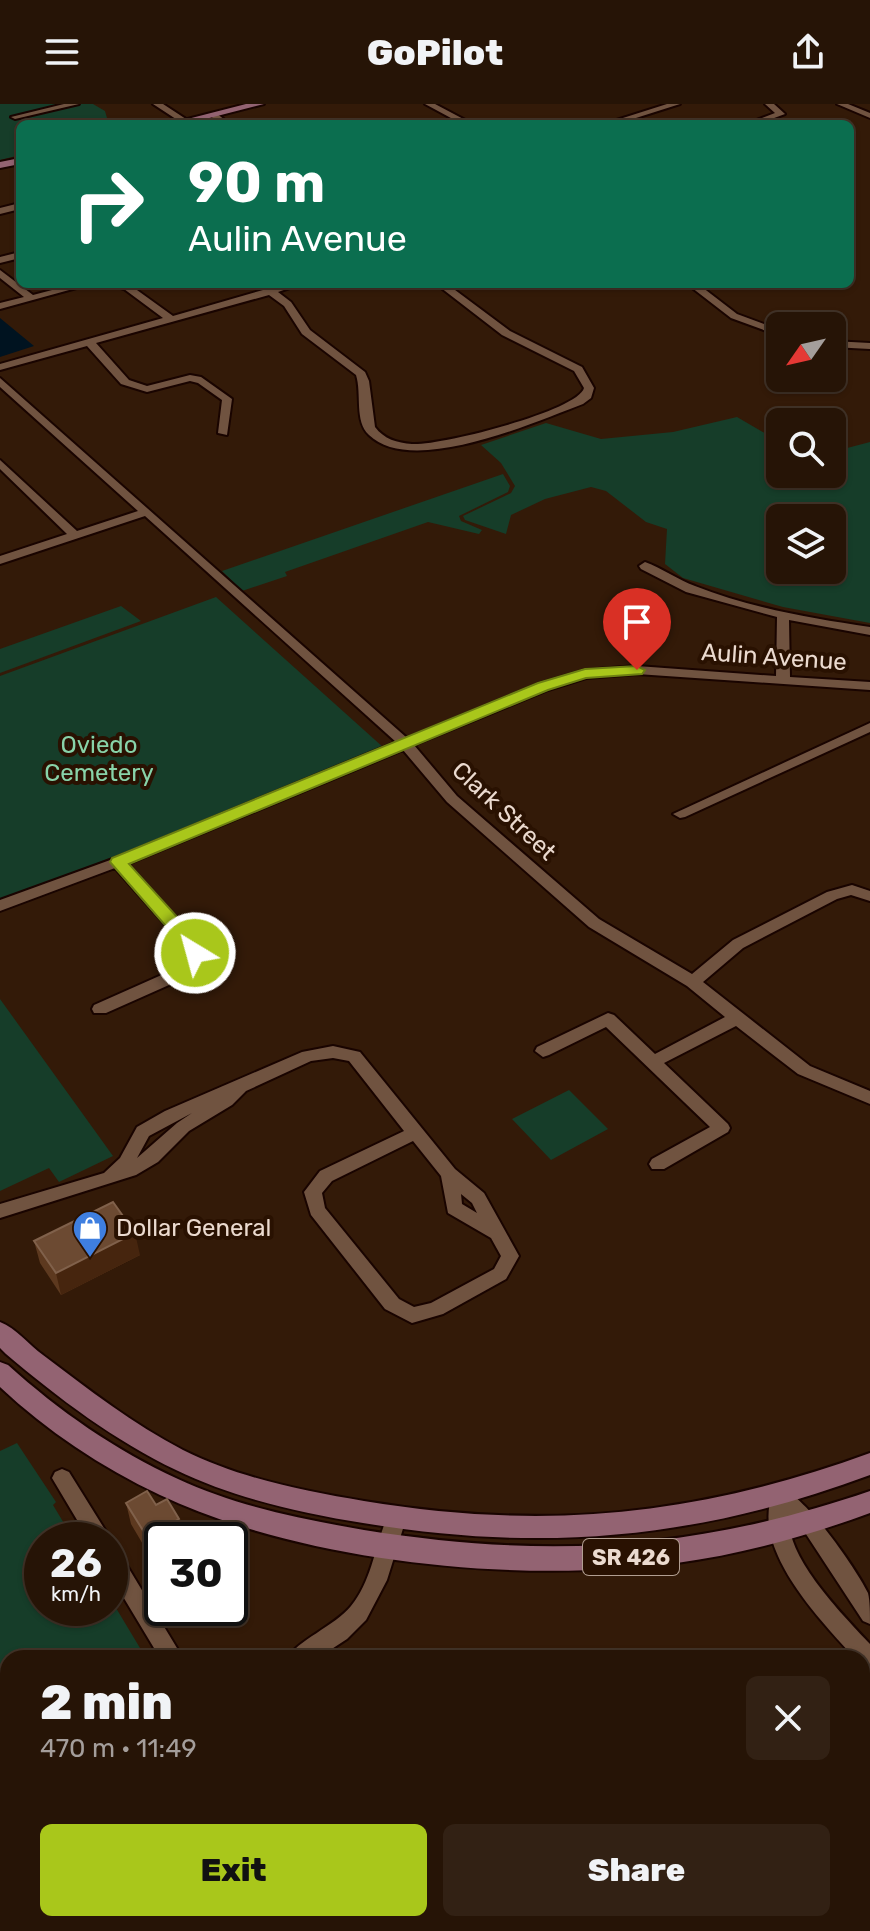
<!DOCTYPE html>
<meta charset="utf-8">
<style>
:root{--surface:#261406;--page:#322114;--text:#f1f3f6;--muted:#a49e9b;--line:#423328;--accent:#a9c71b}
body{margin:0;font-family:Rubik,sans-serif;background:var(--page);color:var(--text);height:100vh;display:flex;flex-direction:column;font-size:30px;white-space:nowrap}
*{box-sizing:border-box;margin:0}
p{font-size:26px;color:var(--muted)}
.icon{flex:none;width:44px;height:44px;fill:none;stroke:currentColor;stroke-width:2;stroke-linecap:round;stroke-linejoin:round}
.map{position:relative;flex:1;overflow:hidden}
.side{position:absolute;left:0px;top:1546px;width:870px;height:282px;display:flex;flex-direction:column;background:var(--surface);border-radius:24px 24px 0 0;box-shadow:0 2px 6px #0004,0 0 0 2px var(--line)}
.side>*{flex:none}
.top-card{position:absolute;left:16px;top:16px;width:838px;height:168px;border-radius:12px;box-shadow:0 2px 6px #0004,0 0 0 2px var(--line);background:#0b6e4f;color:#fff;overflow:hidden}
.needle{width:52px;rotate:236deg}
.controls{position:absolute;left:766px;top:208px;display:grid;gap:16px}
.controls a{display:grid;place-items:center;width:80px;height:80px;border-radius:12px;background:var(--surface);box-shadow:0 2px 6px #0004,0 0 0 2px var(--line);font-size:40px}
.speed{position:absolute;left:24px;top:1418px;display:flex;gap:16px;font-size:40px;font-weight:700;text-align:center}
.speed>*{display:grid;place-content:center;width:104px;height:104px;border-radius:50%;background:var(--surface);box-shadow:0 2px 6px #0004,0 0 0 2px var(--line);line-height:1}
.speed small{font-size:20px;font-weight:400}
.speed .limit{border:4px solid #111;border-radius:12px;background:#fff;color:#111}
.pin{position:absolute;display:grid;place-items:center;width:68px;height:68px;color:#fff;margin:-82px -34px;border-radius:50% 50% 50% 0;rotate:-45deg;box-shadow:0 0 8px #0007}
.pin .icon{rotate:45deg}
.me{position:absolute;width:88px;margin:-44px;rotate:323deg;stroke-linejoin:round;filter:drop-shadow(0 0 6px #0008)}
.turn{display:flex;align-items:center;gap:28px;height:168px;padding:0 40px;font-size:36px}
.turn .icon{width:104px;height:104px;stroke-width:2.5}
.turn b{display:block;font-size:56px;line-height:68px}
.round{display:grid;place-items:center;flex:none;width:84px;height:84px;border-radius:12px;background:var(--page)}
.head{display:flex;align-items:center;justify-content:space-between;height:136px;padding:0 40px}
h1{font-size:48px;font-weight:800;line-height:60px}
.cta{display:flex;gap:16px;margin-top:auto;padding:16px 40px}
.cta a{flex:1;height:92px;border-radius:12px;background:var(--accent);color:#111;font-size:32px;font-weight:800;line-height:92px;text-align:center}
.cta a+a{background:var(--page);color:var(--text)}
header{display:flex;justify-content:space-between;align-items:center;height:104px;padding:0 40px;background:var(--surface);font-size:36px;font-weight:800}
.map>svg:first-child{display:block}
</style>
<header><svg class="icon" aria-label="menu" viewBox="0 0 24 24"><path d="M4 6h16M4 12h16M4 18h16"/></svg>GoPilot<svg class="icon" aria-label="share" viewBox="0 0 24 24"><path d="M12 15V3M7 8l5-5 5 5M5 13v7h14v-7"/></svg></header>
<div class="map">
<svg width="870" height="1827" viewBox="0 0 870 1827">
<rect width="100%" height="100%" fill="#331a08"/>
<!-- green -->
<path fill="#163d29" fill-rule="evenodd" d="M0,0H93L105,7L107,14L89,20H20V51L0,56Z
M737,313L780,338V370H832V348L870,338V519L783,503L683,474L665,460L667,425L646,418L606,387L591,383L545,395L511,411L506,430L465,416L463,412L511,389L515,382L501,359L481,341L546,319L601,335L673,328ZM780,414H832V466H780Z
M503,370L510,382L508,388L459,412L461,417L482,426L479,430L428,418L285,468L287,472L242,487L222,467Z
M216,493L384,644L0,798V572Z
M121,502L141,517L0,569V545Z
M0,895L113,1052L59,1078L49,1064L0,1087Z
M569,986L608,1025L551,1056L512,1015Z
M17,1339L56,1398L53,1401L74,1436H42V1504H110V1494L146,1554H8V1722L0,1727V1347Z"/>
<!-- water -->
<path fill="#001320" d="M0,214L34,242L0,253Z"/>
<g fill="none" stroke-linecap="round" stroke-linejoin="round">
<!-- minor casing -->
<g stroke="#190400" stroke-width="4">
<path id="minor" d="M64,0H79L15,15L11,13Z
M153,0H163L189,17L182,19Z
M425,0H435L469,18L462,20Z
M667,0H680L617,20H604Z
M765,0H774L785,10L758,20H746L775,9Z
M837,0H848L870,9V14Z
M213,9H216L230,20H221L209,11Z
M343,16L346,20H332L333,18Z
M20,99V105L0,110V104Z
M20,148V154L0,159V153Z
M0,166L33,191L75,180H91L0,205V199L24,193L0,174Z
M108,180L130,181L173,212L263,186L256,180H267L272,184L301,180L278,188L291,198L310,226L365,268L369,277L375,323C384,335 397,339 412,340C439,342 578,307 584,284L574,267L502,231L436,180H447L510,227L582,263L594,284L591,294L583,300C535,318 412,373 369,331C354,317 362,290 356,271L302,230L284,202L269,191L96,239L129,276L147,282L190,271L201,273L232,295L227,331L218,329L222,296L198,279L190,277L147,288L121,280L87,242L0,266V260L163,214L124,185Z
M687,180H698L737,210L780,226V232L731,214Z
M832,237L870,239V245L832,243Z
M0,274L407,634L538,580L585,566L637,562L776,572L777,513L686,488L641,465L639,462L645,458C662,464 678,476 695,482C751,504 811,514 870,523V531L789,516L790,573L870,578V586L637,570L586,574L548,586L414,641L457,692L599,815L692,870L733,836L827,788L852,781L870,787V797L851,791L837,795L743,844L703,878L810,962L870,987V1000L798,970L736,922L664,959L728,1020L730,1024L728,1028L664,1065H652L649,1060L652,1055L710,1023L606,923L549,951L543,953L535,947L537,943L608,909L614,911L655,950L725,913L687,882L589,823L447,698L403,646L128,760L198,838L203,849L187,873L106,909H94L92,905L94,901L175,865L187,849L186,844L115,764L0,807V796L113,755L396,638L145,412L0,460V452L67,430L0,365V356L77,427L138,407L0,283Z
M870,619V628L685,713L680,714L673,710Z
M333,942L360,948L455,1065L484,1089L519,1152L506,1175L443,1210L412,1219L385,1205L311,1111L304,1088L320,1067L404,1027L349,957L333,954L311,957L246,987L232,1001L189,1027L158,1058L136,1071L0,1114V1100L104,1069L120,1054L137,1023L165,1007L302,948ZM192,1009L177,1019L137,1054L149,1032ZM413,1037L441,1072L448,1109L491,1134L501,1152L494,1165L431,1199L414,1203L399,1195L325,1104L322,1089L332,1077ZM461,1090L472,1099L477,1109L462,1100Z
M62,1365L69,1368L107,1429L110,1436V1437L89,1436L52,1374L55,1368Z
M781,1384C807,1394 855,1463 868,1489C870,1497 870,1510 870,1520L863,1517L802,1424L789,1413C786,1454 843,1511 870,1540V1565L862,1562V1554H855C820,1516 748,1442 774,1387Z
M396,1406L403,1409L406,1415L387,1476L366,1516L347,1535L318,1554H288C295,1538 336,1521 351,1502C373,1475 375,1439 389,1409Z
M110,1443L117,1445L183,1554H160L110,1471Z
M325,1820H350L353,1827H328Z"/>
</g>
<!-- major casing -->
<g stroke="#190400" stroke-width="4">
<path id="major" d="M246,0H264L186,20H168Z
M20,54V60L0,64V58Z
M0,1218C16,1224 29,1241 43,1251C88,1285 133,1320 183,1346C239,1374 303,1387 364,1397C546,1427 697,1412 870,1349V1371C698,1435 544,1449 363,1419C300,1409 234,1394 176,1366C115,1337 58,1294 6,1250L0,1244Z
M0,1258L8,1261C59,1307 115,1346 178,1375C236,1402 301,1415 364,1426C547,1455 695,1447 870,1387V1409C807,1432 744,1450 677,1459C520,1480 304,1459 160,1391C101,1363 47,1327 0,1283Z"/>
</g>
<!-- minor -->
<use href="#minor" fill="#705340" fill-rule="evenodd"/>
<!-- major -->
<use href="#major" fill="#936372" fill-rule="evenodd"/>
</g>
<!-- wall -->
<path fill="#5d391f" d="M34,1137L140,1151L61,1191L40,1159Z
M126,1399L156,1401L179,1415L183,1436L151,1454L131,1420Z"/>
<!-- shaded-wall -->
<path fill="#46250e" d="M135,1129L140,1151L61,1191L56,1169Z
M179,1415L183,1436H162V1448L151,1454L147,1433Z"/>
<!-- building -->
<path fill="#6c4a32" stroke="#80614b" stroke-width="2" d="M113,1098L135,1129L56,1169L34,1137Z
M147,1387L156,1401L167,1395L179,1415L147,1433L126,1399Z
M8,1720V1820H317L321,1827H0V1730L2,1729L3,1722Z"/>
<!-- route -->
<path fill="#a9c71b" stroke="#6e8112" stroke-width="2" d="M637,562L645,566L642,570L586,574L548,586L129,760L199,837L204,849L201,854H189L185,844L110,758L112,754L538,579L585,565Z"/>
<!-- icons -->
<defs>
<g id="shop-pin" transform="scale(1.8)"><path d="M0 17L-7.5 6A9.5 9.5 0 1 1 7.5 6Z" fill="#3f7fe0" stroke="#291101"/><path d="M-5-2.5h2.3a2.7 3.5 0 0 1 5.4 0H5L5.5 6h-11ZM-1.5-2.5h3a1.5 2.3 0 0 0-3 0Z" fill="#fff"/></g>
</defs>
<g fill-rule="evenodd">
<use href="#shop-pin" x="90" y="1124"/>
</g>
<g text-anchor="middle" stroke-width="8" stroke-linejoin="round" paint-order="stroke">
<!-- shield labels -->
<rect fill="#291101" stroke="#b19e91" stroke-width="2" x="583" y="1435" width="96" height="36" rx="6"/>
<g font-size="22" font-weight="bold" fill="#ebdacf">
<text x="631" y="1461">SR 426</text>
</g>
<!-- street labels -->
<g font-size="24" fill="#ebdacf" stroke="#291101">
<text transform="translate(774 553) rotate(4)" y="8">Aulin Avenue</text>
<text transform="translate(504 707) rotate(43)" y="8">Clark Street</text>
</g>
<!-- park labels -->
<g font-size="24" fill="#88d3a9" stroke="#291101">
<text x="99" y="649">Oviedo<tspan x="99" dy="28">Cemetery</tspan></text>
</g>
<!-- poi labels -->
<g font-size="24" fill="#ebdacf" stroke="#291101" text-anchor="start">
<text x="116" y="1132">Dollar General</text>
</g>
</g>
</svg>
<div class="controls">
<a><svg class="needle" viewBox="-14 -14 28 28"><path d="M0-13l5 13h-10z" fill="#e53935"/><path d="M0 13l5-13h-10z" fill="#a49e9b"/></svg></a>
<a><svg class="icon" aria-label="search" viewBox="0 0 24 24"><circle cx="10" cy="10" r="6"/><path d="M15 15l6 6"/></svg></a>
<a><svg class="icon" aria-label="layers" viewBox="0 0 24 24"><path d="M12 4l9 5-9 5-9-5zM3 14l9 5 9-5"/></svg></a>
</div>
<div class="speed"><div>26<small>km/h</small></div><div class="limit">30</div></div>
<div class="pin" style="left:637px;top:566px;background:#d93025"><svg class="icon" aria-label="arrive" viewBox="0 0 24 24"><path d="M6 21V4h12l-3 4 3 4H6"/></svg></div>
<svg class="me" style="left:195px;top:849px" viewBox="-20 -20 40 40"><circle r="17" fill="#a9c71b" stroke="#fff" stroke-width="3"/><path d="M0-11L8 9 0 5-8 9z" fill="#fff"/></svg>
<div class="top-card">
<div class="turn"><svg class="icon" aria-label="right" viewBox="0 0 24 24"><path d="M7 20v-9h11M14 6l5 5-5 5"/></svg><div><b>90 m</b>Aulin Avenue</div></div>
</div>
<section class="side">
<div class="head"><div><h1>2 min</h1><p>470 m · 11:49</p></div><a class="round"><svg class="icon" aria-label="close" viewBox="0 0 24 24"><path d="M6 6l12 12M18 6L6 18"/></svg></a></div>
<div class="cta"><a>Exit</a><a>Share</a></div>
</section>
</div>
